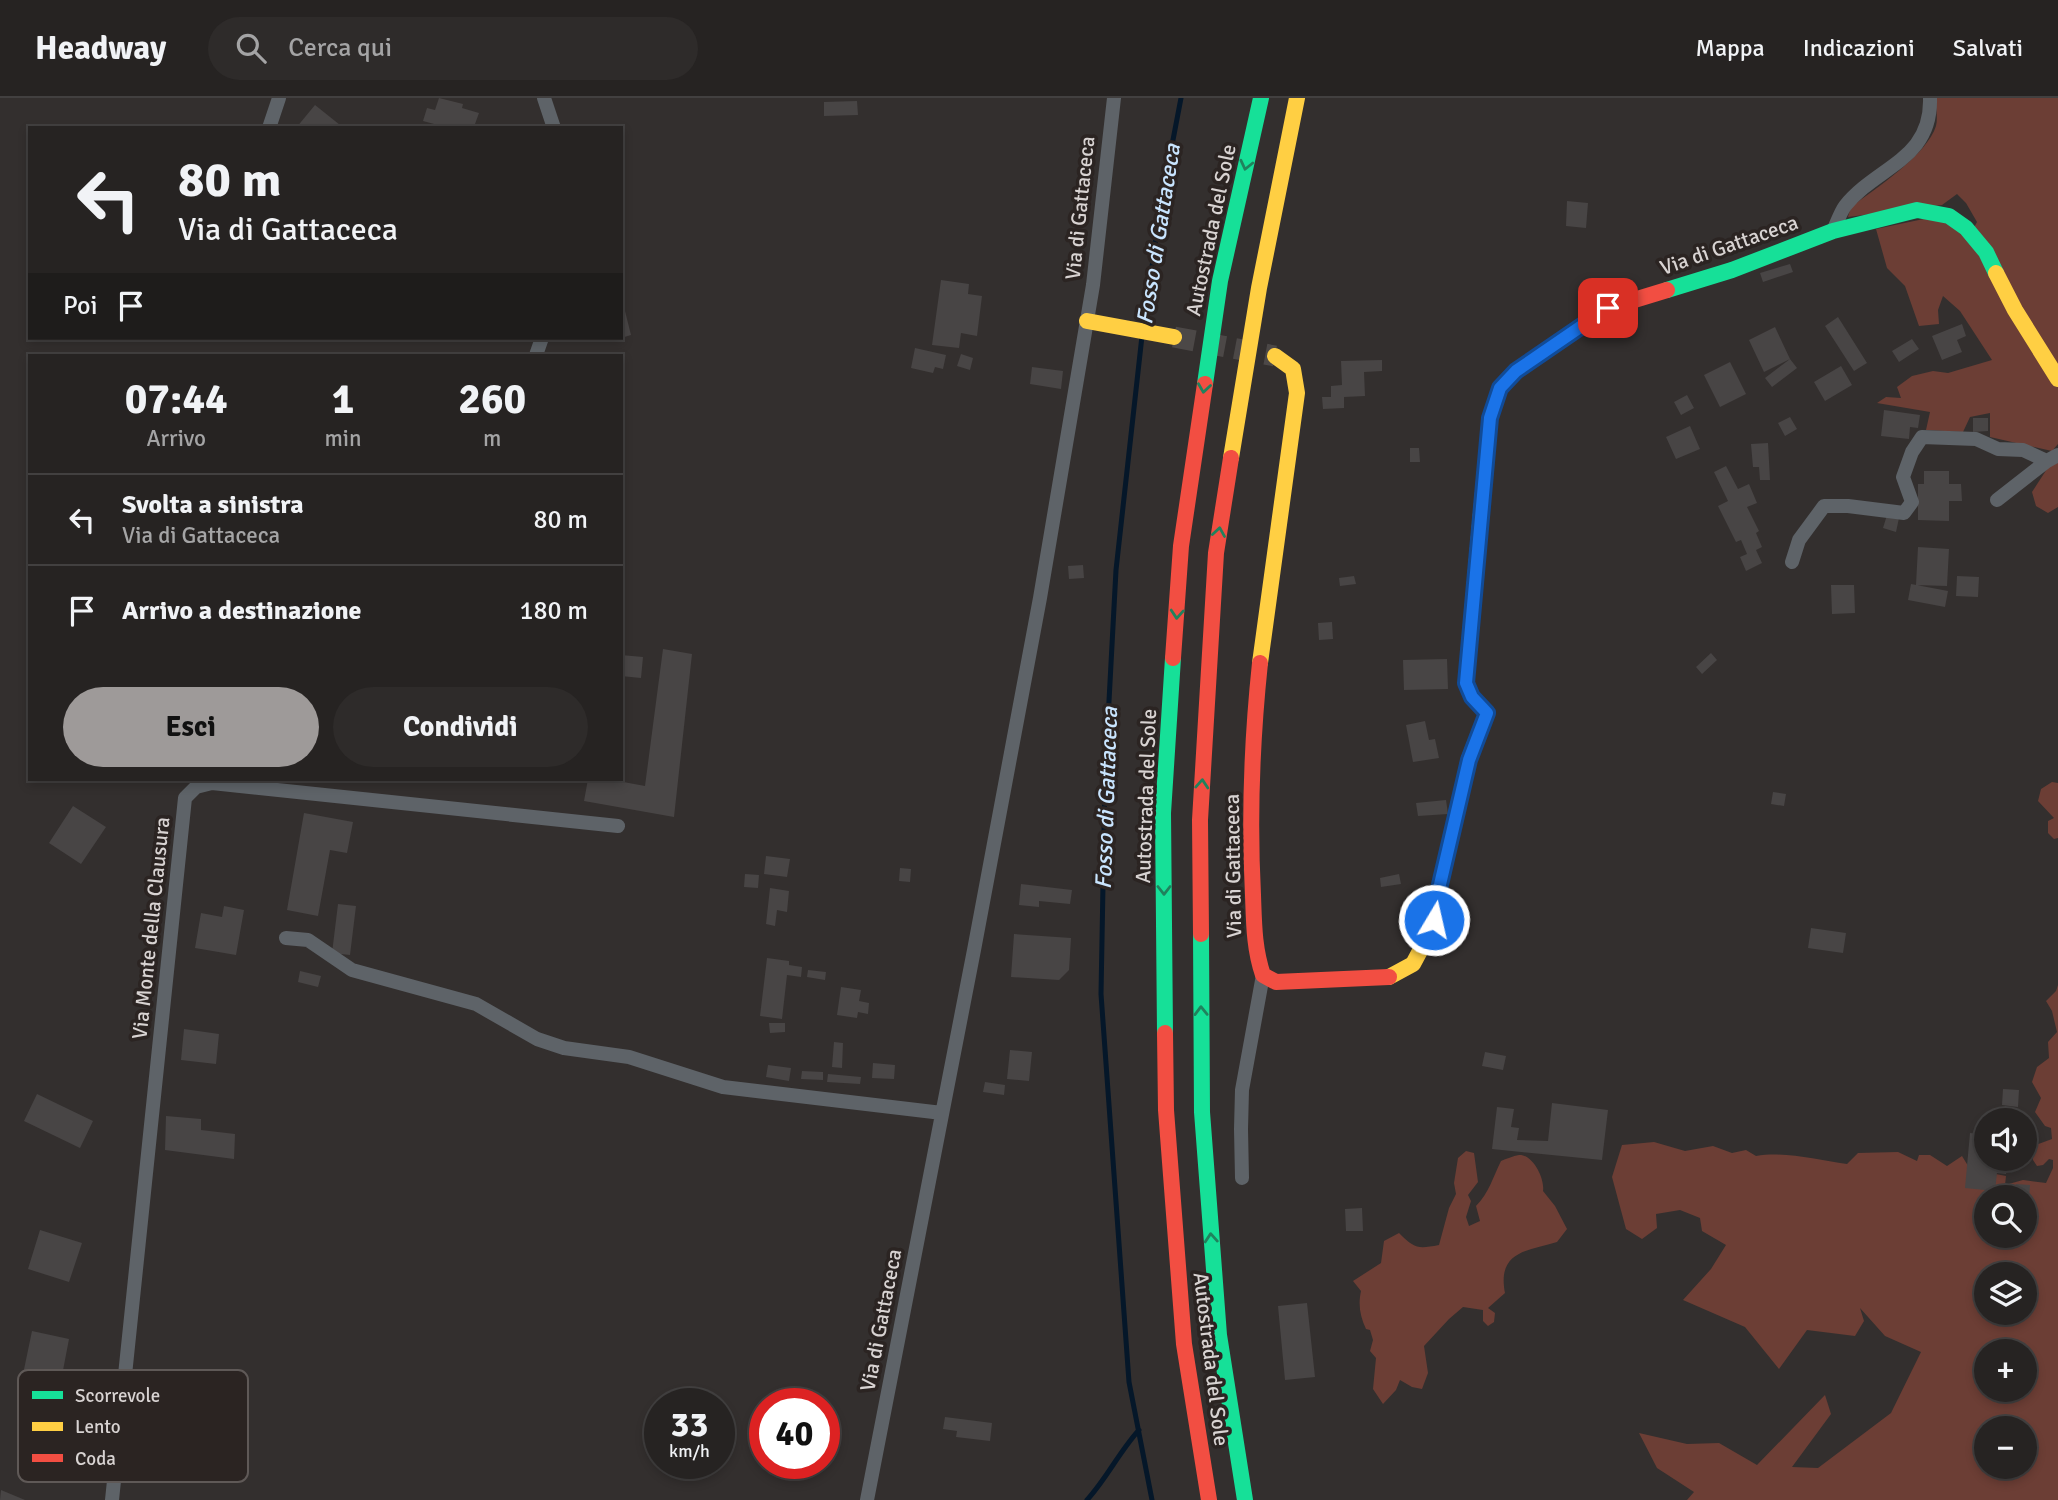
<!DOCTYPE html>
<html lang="it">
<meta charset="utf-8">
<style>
:root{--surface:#262322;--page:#2e2b2a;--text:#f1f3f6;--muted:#a4a4a5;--line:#424040;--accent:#9e9a99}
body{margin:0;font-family:Signika,sans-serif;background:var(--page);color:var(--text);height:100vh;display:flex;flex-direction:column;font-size:26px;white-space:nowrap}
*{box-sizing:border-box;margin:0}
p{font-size:23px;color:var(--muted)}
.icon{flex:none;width:38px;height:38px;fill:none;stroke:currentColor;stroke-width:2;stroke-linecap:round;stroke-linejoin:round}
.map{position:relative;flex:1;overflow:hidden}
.details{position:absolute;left:28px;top:256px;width:595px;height:427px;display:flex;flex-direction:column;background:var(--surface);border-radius:0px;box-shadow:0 4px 10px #0003,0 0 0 2px var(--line)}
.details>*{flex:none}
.top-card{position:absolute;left:28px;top:28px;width:595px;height:214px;border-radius:0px;box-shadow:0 4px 10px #0003,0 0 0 2px var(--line);background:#262322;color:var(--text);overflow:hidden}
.buttons{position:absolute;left:1974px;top:1010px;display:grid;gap:14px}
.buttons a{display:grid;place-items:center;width:63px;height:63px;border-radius:50%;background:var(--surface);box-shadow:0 4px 10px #0003,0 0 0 2px var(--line);font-size:35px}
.speed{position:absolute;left:644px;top:1290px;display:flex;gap:14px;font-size:35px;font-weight:700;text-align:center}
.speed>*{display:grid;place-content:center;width:91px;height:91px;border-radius:50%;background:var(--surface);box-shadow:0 4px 10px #0003,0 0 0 2px var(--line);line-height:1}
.speed small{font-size:18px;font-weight:400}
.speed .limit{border:10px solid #d22;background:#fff;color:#111}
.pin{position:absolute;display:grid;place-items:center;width:60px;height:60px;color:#fff;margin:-30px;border-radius:14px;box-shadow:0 4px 10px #0006}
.me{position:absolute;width:77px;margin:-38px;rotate:9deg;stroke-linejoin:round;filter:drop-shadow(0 0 5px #0008)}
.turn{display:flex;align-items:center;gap:24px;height:147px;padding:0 35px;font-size:32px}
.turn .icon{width:91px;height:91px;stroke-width:2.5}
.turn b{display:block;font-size:49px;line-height:60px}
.then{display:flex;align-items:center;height:66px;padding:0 35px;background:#0003;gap:14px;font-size:26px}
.eta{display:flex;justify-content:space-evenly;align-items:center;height:119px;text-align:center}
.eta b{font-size:42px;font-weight:700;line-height:49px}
.cta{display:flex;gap:14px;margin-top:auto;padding:14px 35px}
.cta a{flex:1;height:80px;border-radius:42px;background:var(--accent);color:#111;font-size:28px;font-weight:700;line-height:80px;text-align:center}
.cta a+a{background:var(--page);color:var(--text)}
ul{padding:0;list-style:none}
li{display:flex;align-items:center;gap:21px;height:91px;padding:0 35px;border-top:2px solid var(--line)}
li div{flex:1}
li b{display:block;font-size:26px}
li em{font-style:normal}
header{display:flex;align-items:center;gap:42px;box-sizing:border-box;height:98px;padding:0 35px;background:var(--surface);border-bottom:2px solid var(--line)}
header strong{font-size:33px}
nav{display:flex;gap:38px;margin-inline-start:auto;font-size:24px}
.search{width:490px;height:63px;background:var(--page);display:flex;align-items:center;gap:18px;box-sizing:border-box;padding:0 24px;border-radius:38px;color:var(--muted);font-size:26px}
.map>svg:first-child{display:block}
</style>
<header>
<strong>Headway</strong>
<div class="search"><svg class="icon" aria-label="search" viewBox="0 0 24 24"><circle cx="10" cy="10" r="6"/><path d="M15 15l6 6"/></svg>Cerca qui</div>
<nav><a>Mappa</a><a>Indicazioni</a><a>Salvati</a></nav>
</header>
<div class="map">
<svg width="2058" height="1402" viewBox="0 0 2058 1402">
<rect width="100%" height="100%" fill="#332f2e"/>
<!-- green -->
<path fill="#6c3e35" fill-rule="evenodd" d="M1935,0H2058V346L2052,353L1990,339V315L1970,319L1963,334L1926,332L1930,314L1877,305L1886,299L1901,300L1897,289L1912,278L1933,273L1948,275L1992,262L1960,213L1943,198L1938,212L1939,226L1919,228L1905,188L1887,170L1876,131L1933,119L1971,135L1977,124L1966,105L1957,96L1942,107L1848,119L1851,109C1876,90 1927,57 1936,28C1938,20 1936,8 1935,0Z
M2056,357L2058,358V409L2048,415L2036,408L2032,394Z
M2052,684L2058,685V740L2054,741L2048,735V723L2054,720L2038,703L2041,691Z
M2058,887V1402H1687L1694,1394L1657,1370L1639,1335L1687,1346L1719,1345L1757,1367L1825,1297L1831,1316L1792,1369L1818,1370L1891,1315L1921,1254L1885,1238L1860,1210L1864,1223L1855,1238L1807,1232L1779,1271L1745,1229L1683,1202L1711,1171L1726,1147L1702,1133L1700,1120L1680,1112L1656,1116L1657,1130L1642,1141L1626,1131L1612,1079L1622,1047L1654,1044L1685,1053L1713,1048L1732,1055L1746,1052L1756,1058C1785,1053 1817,1062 1847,1066L1858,1055L1898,1054L1917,1063L1919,1057H1930L1947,1068L1962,1058L1970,1071L2006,1078L2005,1087L2023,1082L2046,1085L2053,1070V1062L2049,1061L2043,1067L2037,1068L2033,1062V1048L2052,1041L2051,1030L2045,1028L2035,1014L2041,1000L2032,984L2037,969L2049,960L2048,944L2057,934L2052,913L2046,903L2056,893ZM1986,1099H2025V1138H1986ZM1986,1176H2025V1214H1986ZM1986,1253H2025V1292H1986ZM1986,1330H2025V1368H1986Z
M1466,1053L1474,1055L1478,1084L1468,1097L1471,1103L1466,1119L1469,1128L1480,1123L1476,1108C1489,1095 1493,1079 1501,1063C1506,1061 1513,1058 1519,1057C1533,1056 1545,1081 1543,1093L1555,1108L1567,1131L1557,1144C1526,1153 1497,1154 1505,1195L1488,1210L1495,1215L1494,1224L1488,1228L1483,1223V1212L1463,1209L1449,1221L1424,1248L1428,1275L1422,1291L1412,1289L1400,1282L1396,1292L1383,1306L1373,1291L1376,1260L1370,1253L1373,1242L1370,1232L1366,1231C1360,1218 1358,1207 1361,1193L1353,1183L1381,1165L1384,1143L1399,1135C1415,1151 1418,1151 1439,1147L1449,1110L1456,1096L1454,1085L1458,1060Z"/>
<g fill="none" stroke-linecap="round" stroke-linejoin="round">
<!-- stream -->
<path stroke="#051729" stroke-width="5" d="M1144,228L1160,110L1181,0
M1142,238L1116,472L1105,678L1101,896L1129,1284L1152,1402
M1087,1402C1107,1380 1119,1354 1139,1332"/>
</g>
<!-- building -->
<path fill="#484545" d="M439,0L463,6L462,10L479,15L475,26L484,30H433L434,26L423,23L427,10L435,12Z
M857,3L858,17L824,18V4Z
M315,7L340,27L337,30H296Z
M1567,103L1588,105L1586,130L1566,128Z
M1790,166L1793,174L1763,184L1760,175Z
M941,182L969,186L968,196L982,198L977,238L961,235L959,250L932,247Z
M625,213L631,237L621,240V214Z
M1838,219L1867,265L1854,273L1825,228Z
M1962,226L1966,238L1957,242L1962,254L1942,262L1932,238Z
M1775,229L1790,261L1797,270L1772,289L1765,280L1790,261L1764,274L1749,242Z
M1912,241L1919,251L1899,264L1892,253Z
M915,250L946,257L943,271L935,269L933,275L911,270Z
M961,256L973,260L970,272L957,268Z
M1382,262V273L1364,274L1365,298L1344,299V310L1323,311L1322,299H1331V288L1342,287L1341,263Z
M1730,264L1746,296L1720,309L1704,277Z
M1841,268L1852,287L1825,303L1814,284Z
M1032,269L1063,273L1061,291L1030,286Z
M1687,297L1694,310L1681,317L1674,304Z
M1884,312L1920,317L1918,330L1910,329L1909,341L1881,338Z
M1790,319L1797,331L1785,338L1778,325Z
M1973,320H1988V333L1973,334Z
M1690,328L1700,351L1676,361L1666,339Z
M1768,345L1770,382H1760L1759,369H1753L1751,346Z
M1410,350H1419L1420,364H1410Z
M1726,368L1738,391L1749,386L1757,405L1747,409L1759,433L1756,435L1762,449L1756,452L1762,465L1746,473L1740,459L1747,456L1741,442L1736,444L1718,408L1728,403L1714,374Z
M1924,373H1949V386H1961L1962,403H1949V423L1918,422V386H1924Z
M1887,417L1899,420L1896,434L1883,430Z
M1918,449L1949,451L1947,488L1916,487Z
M1083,467L1084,480L1069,481L1068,468Z
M1354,478L1356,486L1340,488L1339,480Z
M1957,478L1979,479L1978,499L1956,498Z
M1911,486L1948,493L1945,509L1908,502Z
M1831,487H1854L1855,515L1832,516Z
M1332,524L1333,541L1319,542L1318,525Z
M663,551L692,556L674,719L584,703L588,681H618V683L645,688Z
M1711,555L1717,562L1702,576L1696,569Z
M621,557L643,559L641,580L621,578Z
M1447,561L1448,591L1404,592L1403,562Z
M1425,623L1429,642L1435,641L1439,660L1413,664L1406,627Z
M1773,694L1786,696L1784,708L1771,706Z
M1446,702L1448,716L1418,718L1416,705Z
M73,708L106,729L81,766L49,745Z
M304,715L353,724L347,755L330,752L318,818L287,812Z
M766,758L790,761L787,779L764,776Z
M900,770L911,771L910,784L899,783Z
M745,776L759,777L758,790L744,789Z
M1399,776L1401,786L1381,789L1380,780Z
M1021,786L1072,792L1070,806L1039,803V809L1019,807Z
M770,790L789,793L787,814L777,812L775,828L766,826Z
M338,806L356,808L350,857L332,855Z
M224,808L244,812L236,857L195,850L201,815L222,819Z
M1811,830L1846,835L1843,855L1808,850Z
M1014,836L1071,840L1069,872L1059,882L1011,879Z
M767,860L789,863V867L802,869L801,879L787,877L782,921L760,918Z
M808,872L826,874L825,882L807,879Z
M300,873L321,878L318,889L298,884Z
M841,889L861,892L859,903L869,905L868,916L858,914L857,920L837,917Z
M769,925H785V934L770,935Z
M184,931L219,936L216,966L181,962Z
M834,944L843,945L842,970L832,969Z
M1010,952L1032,954L1029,983L1007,981Z
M1485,954L1506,958L1503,972L1482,968Z
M873,965L895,967L894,981L872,980Z
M768,967L791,970L789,983L766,979Z
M802,973L823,974V982L801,981Z
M828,976L861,979L860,986L827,984Z
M985,984L1005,987L1004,997L983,994Z
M2003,991L2019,992L2018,1009L2002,1007Z
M37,996L93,1023L80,1050L24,1023Z
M1552,1005L1608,1012L1602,1062L1492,1051L1497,1009L1514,1011L1511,1029L1519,1030L1517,1042L1548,1043Z
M166,1018L201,1021V1032L235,1036L234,1061L165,1052Z
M1970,1035L1986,1037V1060H2009L2006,1076L1997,1075L1995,1093L1965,1090Z
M2016,1086L2030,1087L2029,1099L2016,1098Z
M1362,1110L1363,1133H1346L1345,1111Z
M40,1132L82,1145L69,1184L28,1171Z
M1307,1205L1315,1279L1285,1282L1278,1208Z
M32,1233L69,1241L60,1288L22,1281Z
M945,1319L992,1325L990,1343L956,1339L957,1333L943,1331Z
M1,1392L25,1402H0Z"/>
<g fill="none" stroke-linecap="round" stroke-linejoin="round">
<!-- secondary-tunnel -->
<path stroke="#4c4847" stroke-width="21" stroke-dasharray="21 10" stroke-linecap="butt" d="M1174,239L1275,258"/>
<!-- street -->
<path stroke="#5e6368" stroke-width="14" d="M544,0L554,30
M269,30L279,0
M1833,133C1837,125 1840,115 1845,108C1877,68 1932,62 1930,0
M536,257L542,240
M1997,402L2047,363
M1792,464L1799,442L1824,408H1848L1904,415L1912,404L1903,379L1912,354L1922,339L1976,341L1998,351L2023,352L2047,363L2058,357
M286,840L308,842L352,872L476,906L537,941L564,950L629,959L723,989L942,1015
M1242,1080L1241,1031L1242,992L1263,877
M112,1402L185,700L196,689L212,685L618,728
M867,1402L974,852L1040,500L1093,187L1114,0"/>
<!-- fast -->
<path stroke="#16e098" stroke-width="16" d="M1667,192L1732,172L1833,133L1917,112L1949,118L1966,130L1986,154L1996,175
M1205,286L1220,183L1261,0
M1201,836L1202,1014L1219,1237L1245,1402
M1165,935L1163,715L1173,560"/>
<!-- slow -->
<path stroke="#ffcf43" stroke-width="16" d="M1996,175L2015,212L2058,281
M1087,223L1174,239
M1231,360L1259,190L1297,0
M1260,565L1297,295L1293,271L1275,258
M1389,879L1413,866L1428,838L1469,661L1487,615L1472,599L1466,585L1481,415"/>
<!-- jam -->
<path stroke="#f24e42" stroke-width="16" d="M1481,415L1490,320L1500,290L1516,273L1608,210L1667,192
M1173,560L1181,448L1205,286
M1260,565C1252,641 1249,720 1253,797C1254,825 1254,851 1263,877L1276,884L1389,879
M1201,836L1200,722L1216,455L1231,360
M1165,935L1166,1012L1184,1246L1209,1402"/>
</g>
<!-- one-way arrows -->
<defs><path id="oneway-chevron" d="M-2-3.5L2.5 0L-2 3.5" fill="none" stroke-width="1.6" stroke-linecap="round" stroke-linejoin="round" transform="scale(1.75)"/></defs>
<g stroke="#20825d">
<use href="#oneway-chevron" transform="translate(1246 67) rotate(103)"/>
<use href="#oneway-chevron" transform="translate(1204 290) rotate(98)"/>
<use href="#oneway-chevron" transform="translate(1219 434) rotate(-81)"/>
<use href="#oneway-chevron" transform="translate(1177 516) rotate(94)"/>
<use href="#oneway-chevron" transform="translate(1202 686) rotate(-86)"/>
<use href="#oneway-chevron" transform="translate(1164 792) rotate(90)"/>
<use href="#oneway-chevron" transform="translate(1201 913) rotate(-91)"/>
<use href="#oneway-chevron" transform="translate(1211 1140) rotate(-94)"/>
</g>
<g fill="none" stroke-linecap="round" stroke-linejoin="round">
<!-- route casing -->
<g stroke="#114b97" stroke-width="18">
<path id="route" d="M1434,822L1435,808L1469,662L1487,615L1472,599L1466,585L1490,320L1500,290L1516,273L1608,210"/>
</g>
<!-- route -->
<use href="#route" stroke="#1a73e8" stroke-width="12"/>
</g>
<g text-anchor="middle" stroke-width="7" stroke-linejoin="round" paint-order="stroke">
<!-- street labels -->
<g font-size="21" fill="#d8d3d2" stroke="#2b2422">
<text transform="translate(1080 110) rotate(-84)" y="7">Via di Gattaceca</text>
<text transform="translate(1211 132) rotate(-78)" y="7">Autostrada del Sole</text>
<text transform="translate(1729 147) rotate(-19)" y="7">Via di Gattaceca</text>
<text transform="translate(1146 698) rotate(-88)" y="7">Autostrada del Sole</text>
<text transform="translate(1233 768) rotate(-91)" y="7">Via di Gattaceca</text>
<text transform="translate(151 830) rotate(-84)" y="7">Via Monte della Clausura</text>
<text transform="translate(881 1222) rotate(-79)" y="7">Via di Gattaceca</text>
<text transform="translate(1211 1261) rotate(83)" y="7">Autostrada del Sole</text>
</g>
<!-- water labels -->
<g font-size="23" font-style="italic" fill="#c9e5ff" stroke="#2b2422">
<text transform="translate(1158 136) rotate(-81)" y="8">Fosso di Gattaceca</text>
<text transform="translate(1106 700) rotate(-88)" y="8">Fosso di Gattaceca</text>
</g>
</g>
<!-- legend -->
<rect x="18" y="1272" width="230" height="112" rx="10" fill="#2b2422" stroke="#5f5957" stroke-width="2"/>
<rect x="32" y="1293" width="31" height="8" fill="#16e098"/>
<rect x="32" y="1324" width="31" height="9" fill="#ffcf43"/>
<rect x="32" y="1356" width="31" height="8" fill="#f24e42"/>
<g font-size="19" fill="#d8d3d2">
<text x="75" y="1304">Scorrevole</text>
<text x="75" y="1335">Lento</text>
<text x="75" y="1367">Coda</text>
</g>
</svg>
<div class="buttons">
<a><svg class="icon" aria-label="sound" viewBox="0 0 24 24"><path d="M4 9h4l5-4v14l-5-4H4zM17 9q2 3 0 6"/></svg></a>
<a><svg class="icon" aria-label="search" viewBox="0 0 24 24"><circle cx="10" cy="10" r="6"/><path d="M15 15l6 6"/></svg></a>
<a><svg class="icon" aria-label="layers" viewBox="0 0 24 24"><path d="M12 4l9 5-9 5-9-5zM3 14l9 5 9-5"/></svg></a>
<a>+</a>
<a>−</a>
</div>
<div class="speed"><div>33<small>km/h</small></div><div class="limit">40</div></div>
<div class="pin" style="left:1608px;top:210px;background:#d93025"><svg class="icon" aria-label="arrive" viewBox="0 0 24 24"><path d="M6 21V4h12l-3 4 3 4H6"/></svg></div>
<svg class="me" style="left:1434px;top:822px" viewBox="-20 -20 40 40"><circle r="17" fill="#1a73e8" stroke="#fff" stroke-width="3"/><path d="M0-11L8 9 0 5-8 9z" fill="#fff"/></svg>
<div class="top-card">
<div class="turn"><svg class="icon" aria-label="left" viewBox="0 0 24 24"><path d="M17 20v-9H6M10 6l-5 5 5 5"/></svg><div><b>80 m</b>Via di Gattaceca</div></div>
<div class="then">Poi<svg class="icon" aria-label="arrive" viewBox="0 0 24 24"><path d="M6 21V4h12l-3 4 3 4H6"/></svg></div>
</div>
<section class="details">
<div class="eta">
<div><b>07:44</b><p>Arrivo</p></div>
<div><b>1</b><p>min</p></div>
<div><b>260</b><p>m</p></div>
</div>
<ul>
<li><svg class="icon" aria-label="left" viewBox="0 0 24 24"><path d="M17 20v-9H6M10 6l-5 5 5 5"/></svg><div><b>Svolta a sinistra</b><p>Via di Gattaceca</p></div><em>80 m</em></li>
<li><svg class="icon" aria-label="arrive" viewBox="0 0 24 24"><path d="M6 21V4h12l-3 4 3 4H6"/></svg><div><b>Arrivo a destinazione</b></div><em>180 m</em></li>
</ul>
<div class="cta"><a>Esci</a><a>Condividi</a></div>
</section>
</div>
